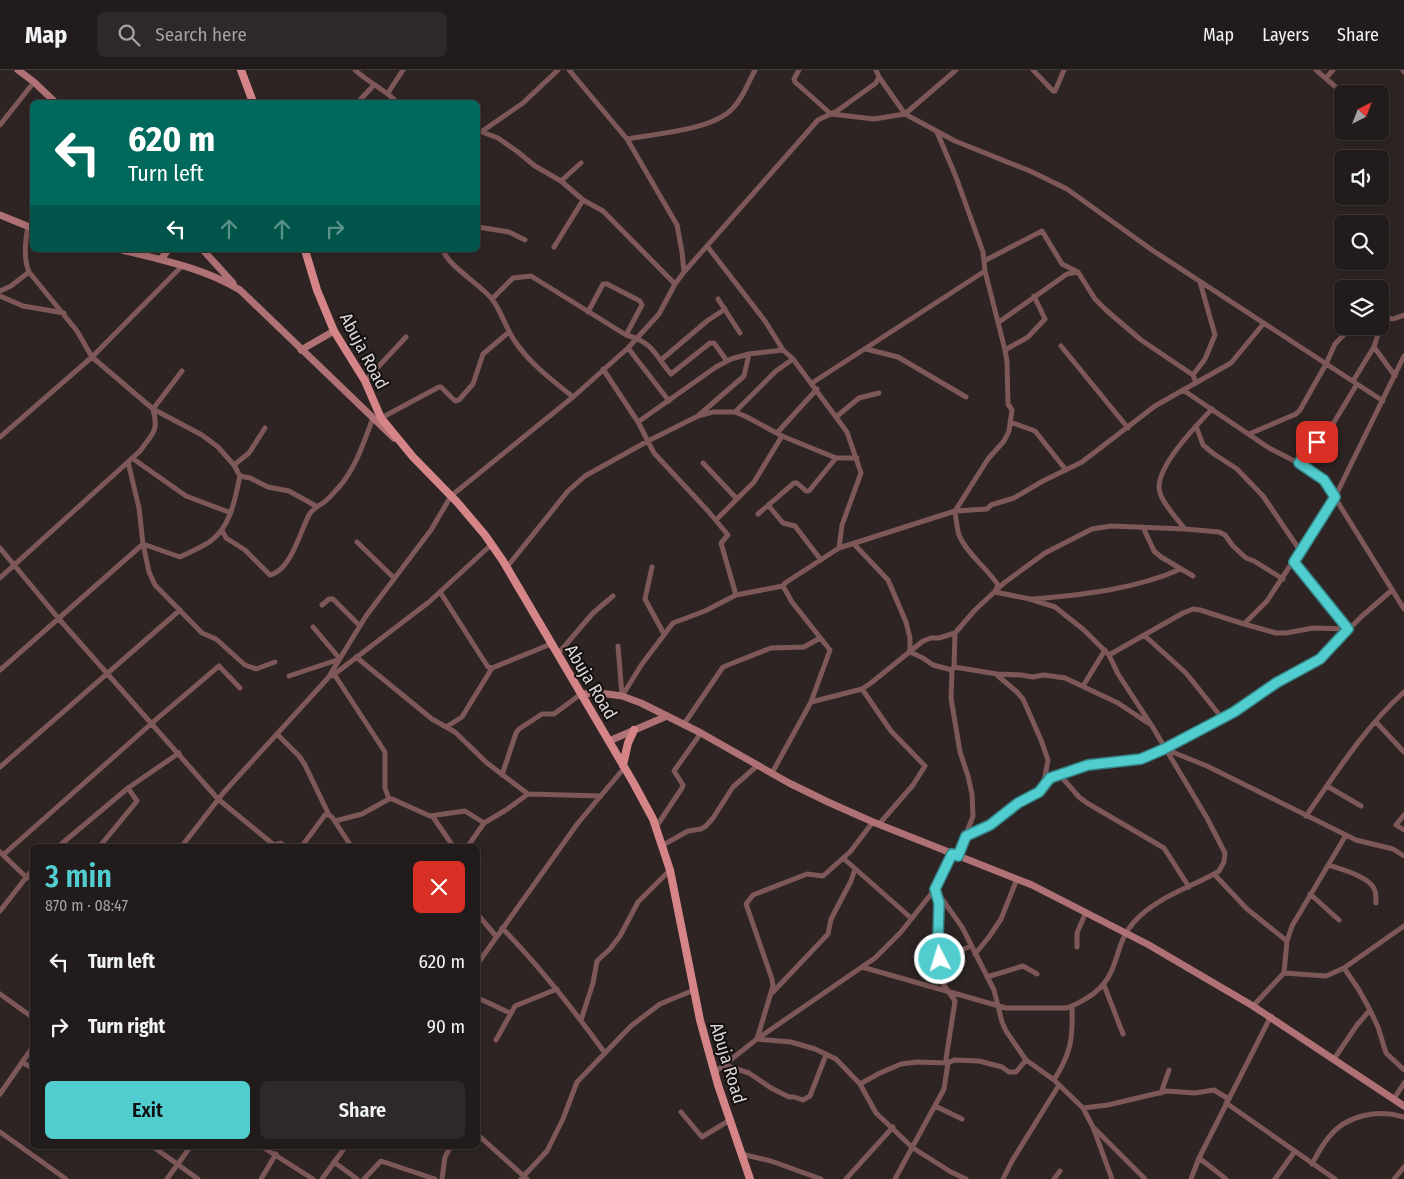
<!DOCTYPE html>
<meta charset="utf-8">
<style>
:root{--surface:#221b1b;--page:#2e2828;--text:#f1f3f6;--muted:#a2a1a3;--line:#3f393a;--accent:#52cdcf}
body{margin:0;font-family:"Fira Sans Condensed",sans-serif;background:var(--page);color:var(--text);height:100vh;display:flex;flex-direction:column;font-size:19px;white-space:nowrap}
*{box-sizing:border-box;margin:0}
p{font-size:16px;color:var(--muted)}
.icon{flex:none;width:28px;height:28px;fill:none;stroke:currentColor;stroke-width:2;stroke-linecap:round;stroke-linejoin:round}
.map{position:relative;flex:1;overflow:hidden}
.details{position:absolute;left:30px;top:774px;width:450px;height:305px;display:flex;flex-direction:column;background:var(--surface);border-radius:8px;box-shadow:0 2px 8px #0003,0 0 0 1px var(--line)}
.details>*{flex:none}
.guide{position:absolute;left:30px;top:30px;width:450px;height:152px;border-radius:8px;box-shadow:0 2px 8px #0003,0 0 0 1px var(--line);background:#00695c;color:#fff;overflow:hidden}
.needle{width:32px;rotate:42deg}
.controls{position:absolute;left:1334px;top:15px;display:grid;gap:10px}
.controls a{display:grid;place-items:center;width:55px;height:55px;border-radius:8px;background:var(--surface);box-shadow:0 2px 8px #0003,0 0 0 1px var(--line);font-size:25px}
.pin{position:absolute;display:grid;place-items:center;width:42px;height:42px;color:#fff;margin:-21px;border-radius:10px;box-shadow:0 2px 8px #0006}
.me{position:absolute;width:55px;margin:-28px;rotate:355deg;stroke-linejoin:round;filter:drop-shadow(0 0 4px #0008)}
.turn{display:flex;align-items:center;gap:18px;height:105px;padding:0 15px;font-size:22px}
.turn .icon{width:65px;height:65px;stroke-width:2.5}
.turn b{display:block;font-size:35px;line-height:42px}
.lanes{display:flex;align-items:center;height:48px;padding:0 15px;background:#0003;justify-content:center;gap:25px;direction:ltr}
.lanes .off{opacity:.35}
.round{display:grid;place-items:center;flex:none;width:52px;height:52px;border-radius:8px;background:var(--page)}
.headline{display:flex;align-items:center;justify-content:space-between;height:85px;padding:0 15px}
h1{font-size:30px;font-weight:600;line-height:38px;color:var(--accent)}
.cta{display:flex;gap:10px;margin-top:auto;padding:10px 15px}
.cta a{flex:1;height:58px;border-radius:8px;background:var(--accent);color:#111;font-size:20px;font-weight:600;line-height:58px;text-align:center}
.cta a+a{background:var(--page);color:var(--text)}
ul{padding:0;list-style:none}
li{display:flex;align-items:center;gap:15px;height:65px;padding:0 15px}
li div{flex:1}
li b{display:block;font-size:19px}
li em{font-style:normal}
header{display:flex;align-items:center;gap:30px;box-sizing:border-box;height:70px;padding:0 25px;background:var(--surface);border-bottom:1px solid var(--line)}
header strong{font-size:24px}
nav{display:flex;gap:28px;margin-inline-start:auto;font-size:18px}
.search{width:350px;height:45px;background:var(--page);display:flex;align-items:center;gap:12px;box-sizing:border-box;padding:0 18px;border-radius:8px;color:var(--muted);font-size:19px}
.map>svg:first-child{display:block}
</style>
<header>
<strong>Map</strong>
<div class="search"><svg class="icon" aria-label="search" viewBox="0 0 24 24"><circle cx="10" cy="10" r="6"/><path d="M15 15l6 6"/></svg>Search here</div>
<nav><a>Map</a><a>Layers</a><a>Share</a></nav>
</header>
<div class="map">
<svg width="1404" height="1109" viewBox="0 0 1404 1109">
<rect width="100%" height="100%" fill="#2e2424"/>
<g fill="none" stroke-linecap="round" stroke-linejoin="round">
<!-- street -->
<path stroke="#7e5758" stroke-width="5" d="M355,0C368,12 385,20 397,32
M799,0L794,9L795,12L831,44L874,49L905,44L956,0
M876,0L879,7L905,44L955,71L1030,101L1067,119L1152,180L1383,331
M1033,0L1053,21H1055L1064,0
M1316,0L1344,24
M1403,0L1404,2
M1326,8L1333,0
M388,23L403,0
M358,32L374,15
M0,55L34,12
M1380,55L1385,60
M482,62L498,68L518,82L535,96L561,111L583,130L603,141L675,214
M937,62L956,107L983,182L985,201L1005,280L1007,292L1008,334L1012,340L1009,361L1004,371L988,389L955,441C956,449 957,458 959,465C967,484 987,498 998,515L996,519
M478,64L523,33L558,0
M627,69C654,64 711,60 731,40C742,30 748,13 755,0
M561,111L581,93
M478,157L509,162L525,170
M707,176L765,251L783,280L793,289L847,362L861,403L842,455L839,478
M554,177L583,130
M443,180C448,196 481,215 492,229C501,241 506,258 514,270C529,293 552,310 573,327
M984,191L1042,161L1062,194L1078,202L1095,229L1106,240L1141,270L1193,305L1196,313
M684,202L818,50L837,41L876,13L879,7
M0,221L11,216L29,202
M0,226L23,236L64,243
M492,229L513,208L531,206L626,265C653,272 655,285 671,304L710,273H714L727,291
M718,229L740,263
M588,242L603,214H607L640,231L642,235L626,265
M1380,247L1393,249L1404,245
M999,252L1067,204L1078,202
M1061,276L1128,358
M1374,277L1395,306
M628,278L669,331
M866,279L898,287L966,327
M1005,280L1028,267L1045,249L1034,226
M661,290L707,251L725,239
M603,299L638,352L654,383L708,441L728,465L721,473L736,525
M1193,305L1205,289L1215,265L1200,212
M365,311L406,267
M1353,311L1374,277L1383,248
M812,313L985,201
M1183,320L1269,378L1310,399L1324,410L1404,539
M735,342L776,301L793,289
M699,345L744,306L749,284
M836,347L859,328L879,323
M381,348L439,317H441L454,330L456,331L459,330L473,314L483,284L509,262
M638,352L716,297L731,289L749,284L783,280
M1010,352L1035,361L1066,400
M1196,356L1203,375L1214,384L1237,399L1263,426L1301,482
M777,363L817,319
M1249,364L1296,344L1300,340L1326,294L1335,274L1352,256
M0,367L92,287L182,196
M132,388L186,426L231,443
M128,392L139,438L143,474L149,502L155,515L202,563L216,569L245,595L256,599L275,592
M703,393L737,429
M1299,393L1307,381L1330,359L1357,314
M234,395L249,383L265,358
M240,406L250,408L268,417L289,421L316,436
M768,435L783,453L795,456L821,490
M758,444L794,413H797L806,421H809L836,388
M716,450L754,412L782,366
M1143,457L1154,481L1161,487L1193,506
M1185,459C1178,450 1163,434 1160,423C1152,400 1197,355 1212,339
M222,460L226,468L245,480L270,505C291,500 300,462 309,445C313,438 317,437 323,433C329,429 334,422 339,417C356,398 364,371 373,348
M357,472L394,508
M854,474L888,510L906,552L910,568V582L923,588L933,595L952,600
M0,478L59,549L218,729L274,775L280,773L285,776
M1294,492L1348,559
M507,497L568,421L585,406L648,371L698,346L713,342H735L747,347L782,366L836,388H857
M652,497L645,529L664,564
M0,508L140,381C153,363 159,361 153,339L182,301
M440,522L488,597L492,598L551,574
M1033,529C1083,525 1135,519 1181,499
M322,535L329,529H333L360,556
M1244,554L1276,563H1286L1313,558L1348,559
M955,563L954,597L952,600L951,628L960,682L968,706L972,724L973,746L958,786
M1145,566L1186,603L1222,648
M618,576L622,625
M557,585L593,543L613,526
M1109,585L1183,543L1193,539L1200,540L1244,554L1267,531L1335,427L1404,286
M356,587L432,649L455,662L487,693L528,724L601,726
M954,597L997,604L1021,605L1033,607L1044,605L1065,608L1118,633L1148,653
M0,600L143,474L180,487C190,482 203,477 212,470C231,455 235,429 240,406L234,395L218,377L202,365L153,339L92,287L77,261L29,202C23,188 25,172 28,157
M334,604L385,682V718L389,729
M997,605L1017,622L1023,629L1041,670L1048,690L1043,717
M289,606L340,589L313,557
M332,606L429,532L492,474
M1083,616L1105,580
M862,619L891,661L925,696L913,715L880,753
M622,626L642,594L673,553L705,541L736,525L783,516L785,513L839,478L955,441L987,439L991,435L1014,428L1043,411L1082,392L1155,336L1231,293L1264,253
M811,632L862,619L871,613L923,571L931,568H939L955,563L975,540L1004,513L1045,483L1092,459L1111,456L1185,459L1219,462L1225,465L1233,476L1246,488L1254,491L1283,509
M1376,652L1404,682
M684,654L723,597L771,578L804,577L820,568
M446,657L462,647L492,598
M277,664L299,686L305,695L329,745L332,747L351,776
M1165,679L1207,696L1356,770L1393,779L1404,786
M0,697L180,540
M772,703L811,632L830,580L792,532L783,516
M1059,704L1079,727L1087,733L1164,778L1189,817
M502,705L516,663L519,659L542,644H554L581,624
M1327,716L1361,736
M1404,745L1396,755L1404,760
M1306,746C1336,703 1365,657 1404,622
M433,747L453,776
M335,751L362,744L389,729H392L430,746L465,741L484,753
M873,752L850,782L823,806L807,804L753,825L746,834L772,909L773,916L757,969L791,972L815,979L836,989L860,1014L876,1043L913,1078L951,1102L966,1109
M656,757L682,718L683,715L674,701L701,663
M966,766L990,755L1018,733L1039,722L1050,708L1088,695L1141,689L1164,679L1234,642L1276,613L1320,589L1361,547L1392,520
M663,775L688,761L701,759L706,756L713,748L733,717L758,695
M59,776L128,718L179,683
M100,776L137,731L128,718
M182,776L224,722L328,608L366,546L431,460L451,426L573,327L628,278L659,244L675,214L684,202L682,182L677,155L627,69L569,0
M302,776L325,745H329
M468,776L484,753L506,740L528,724
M0,782L27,808
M3,785L152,653L219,596L240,618
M843,788L911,848
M1328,795C1340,799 1372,807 1375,821C1376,824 1376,829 1376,833
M1214,804L1247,839L1287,871
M935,819L962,857L994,920L1002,952L1006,961L1026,990L1054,1010L1083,1038L1093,1057L1112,1109
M1310,824L1339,850
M0,841L32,800
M478,845L496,866
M502,858C540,897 573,939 605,983
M1077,877V863L1086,842
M975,884L989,867L1001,849L1017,809
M940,889L971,876
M478,893L578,753L625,697
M862,897L1006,938H1066C1074,936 1080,932 1087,928C1123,906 1111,877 1134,852C1154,829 1188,818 1214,804L1219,801L1224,792L1225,783L1207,748L1152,656L1118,604L1109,585L1084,560L1055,537L1030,529L995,522
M1344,898L1359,920L1370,940L1378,957L1386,983L1404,1000
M1284,903L1326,906L1344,898L1404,856
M987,907L1023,896L1037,904
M1104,915L1123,964
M773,922L828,864L831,849L851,811L855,799
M0,924L32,947
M478,928L510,943
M1253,936L1284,903L1287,871L1292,856L1346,765
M581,950L593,913L597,891L610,879L620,866L638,832L670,800
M496,970L515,936L557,919
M1334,989L1357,955L1370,940
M22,992L32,998
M724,995L749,1003L771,1018L789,1027H794L803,1030L810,1026L826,985
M715,1002L757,969L875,888L901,862L935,819L952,784
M1054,1010C1071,983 1073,969 1072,937
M860,1014L880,1003L901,994L917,992L948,993L954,990L979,991L1002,997L1009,1002H1016L1026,990
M1161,1023L1169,1000
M0,1024L32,978
M1394,1029L1404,1013
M1226,1033L1335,1109
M935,1036L962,1049
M1083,1038L1108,1035L1167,1021L1195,1023L1214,1020L1227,1028L1229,1027
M681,1042L702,1067L730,1050
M1095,1059L1145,1109
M0,1062L66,1109
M478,1065L527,1109
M152,1076L198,1109
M261,1076L313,1109
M741,1084L771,1091L821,1109
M1199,1088L1226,1109
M334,1092L357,1109
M1312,1094C1317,1085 1322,1075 1329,1067C1346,1045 1378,1039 1404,1047
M167,1109L191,1076
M261,1109L276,1084
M322,1109L346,1076
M364,1109L381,1091L435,1109
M442,1109L445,1087L451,1076
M521,1109L547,1081L563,1049L577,1012L631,956L660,934L694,920
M846,1109L893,1057
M895,1109L944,1019L948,993L946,989L955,931L941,911L938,869L939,833L936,823
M1003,1109L1012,1091L1059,1015
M1054,1109L1060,1101
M1191,1109L1199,1088L1271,946
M1275,1109L1295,1081
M1394,1109L1404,1097"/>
<!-- secondary -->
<path stroke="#af7173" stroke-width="7" d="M18,0L34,12L55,32
M0,145L32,158
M122,180C162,190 204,198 240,220L394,368
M203,180L233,213
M161,189L168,180
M301,280L334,261
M581,624L600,623L622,626L641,633L701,663L789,713L828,732L873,752L1032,815L1149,875L1253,936L1404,1036
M609,671L667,646"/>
<!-- primary -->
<path stroke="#d58588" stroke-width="8" d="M241,0L253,32
M305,180L317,220L334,261L365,311L381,348L413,387L457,432L485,465L503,491L633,712L653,749L670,800L700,950L718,1015L750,1109
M623,695L628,673L634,660"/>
</g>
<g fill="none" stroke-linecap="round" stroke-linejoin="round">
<!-- route casing -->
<g stroke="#358587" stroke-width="12">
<path id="route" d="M940,889L938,869L939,833L935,819L952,784L958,786L966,766L990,755L1018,733L1039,722L1050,708L1088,695L1141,689L1164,679L1234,642L1276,613L1320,589L1348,559L1294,492L1335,427L1324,410L1299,393L1304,386L1317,372"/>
</g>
<!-- route -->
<use href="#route" stroke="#52cdcf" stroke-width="9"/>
</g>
<g text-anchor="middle" stroke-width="4" stroke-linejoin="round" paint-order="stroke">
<!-- street labels -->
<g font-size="18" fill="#dbd4d4" stroke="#130f0f">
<text transform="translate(364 281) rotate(62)" y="6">Abuja Road</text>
<text transform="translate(591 612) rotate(59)" y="6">Abuja Road</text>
<text transform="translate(728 993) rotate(73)" y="6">Abuja Road</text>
</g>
</g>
</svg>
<div class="controls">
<a><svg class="needle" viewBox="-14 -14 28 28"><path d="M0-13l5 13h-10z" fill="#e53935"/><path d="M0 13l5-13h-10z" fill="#a2a1a3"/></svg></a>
<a><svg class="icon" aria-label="sound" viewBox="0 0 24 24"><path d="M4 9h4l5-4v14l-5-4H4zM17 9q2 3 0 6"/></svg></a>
<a><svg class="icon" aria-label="search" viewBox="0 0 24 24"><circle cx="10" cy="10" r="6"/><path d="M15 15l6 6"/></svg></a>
<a><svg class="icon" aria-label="layers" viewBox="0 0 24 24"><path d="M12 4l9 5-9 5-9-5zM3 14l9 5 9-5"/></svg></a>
</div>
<div class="pin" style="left:1317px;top:372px;background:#d93025"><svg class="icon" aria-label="arrive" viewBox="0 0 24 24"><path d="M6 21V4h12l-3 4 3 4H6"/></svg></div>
<svg class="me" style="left:940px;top:889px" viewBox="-20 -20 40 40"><circle r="17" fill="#52cdcf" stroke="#fff" stroke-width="3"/><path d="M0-11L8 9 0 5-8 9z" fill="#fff"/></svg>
<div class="guide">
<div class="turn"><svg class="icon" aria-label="left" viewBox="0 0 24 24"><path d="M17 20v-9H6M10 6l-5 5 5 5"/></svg><div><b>620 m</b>Turn left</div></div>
<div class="lanes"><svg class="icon" aria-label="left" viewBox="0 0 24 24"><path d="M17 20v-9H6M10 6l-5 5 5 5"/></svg><svg class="icon off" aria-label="ahead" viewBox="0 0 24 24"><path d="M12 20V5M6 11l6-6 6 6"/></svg><svg class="icon off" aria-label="ahead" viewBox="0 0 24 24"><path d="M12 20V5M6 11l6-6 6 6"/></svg><svg class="icon off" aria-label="right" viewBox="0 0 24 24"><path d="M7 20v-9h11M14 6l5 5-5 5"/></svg></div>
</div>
<section class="details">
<div class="headline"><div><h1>3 min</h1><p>870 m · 08:47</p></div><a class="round" style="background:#d93025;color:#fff"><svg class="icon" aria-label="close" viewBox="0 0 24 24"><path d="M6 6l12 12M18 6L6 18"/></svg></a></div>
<ul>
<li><svg class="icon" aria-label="left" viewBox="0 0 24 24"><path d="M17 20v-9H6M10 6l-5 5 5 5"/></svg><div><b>Turn left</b></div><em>620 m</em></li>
<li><svg class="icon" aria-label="right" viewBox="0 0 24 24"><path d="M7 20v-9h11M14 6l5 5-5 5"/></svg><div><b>Turn right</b></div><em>90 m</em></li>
</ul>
<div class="cta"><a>Exit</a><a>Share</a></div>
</section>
</div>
